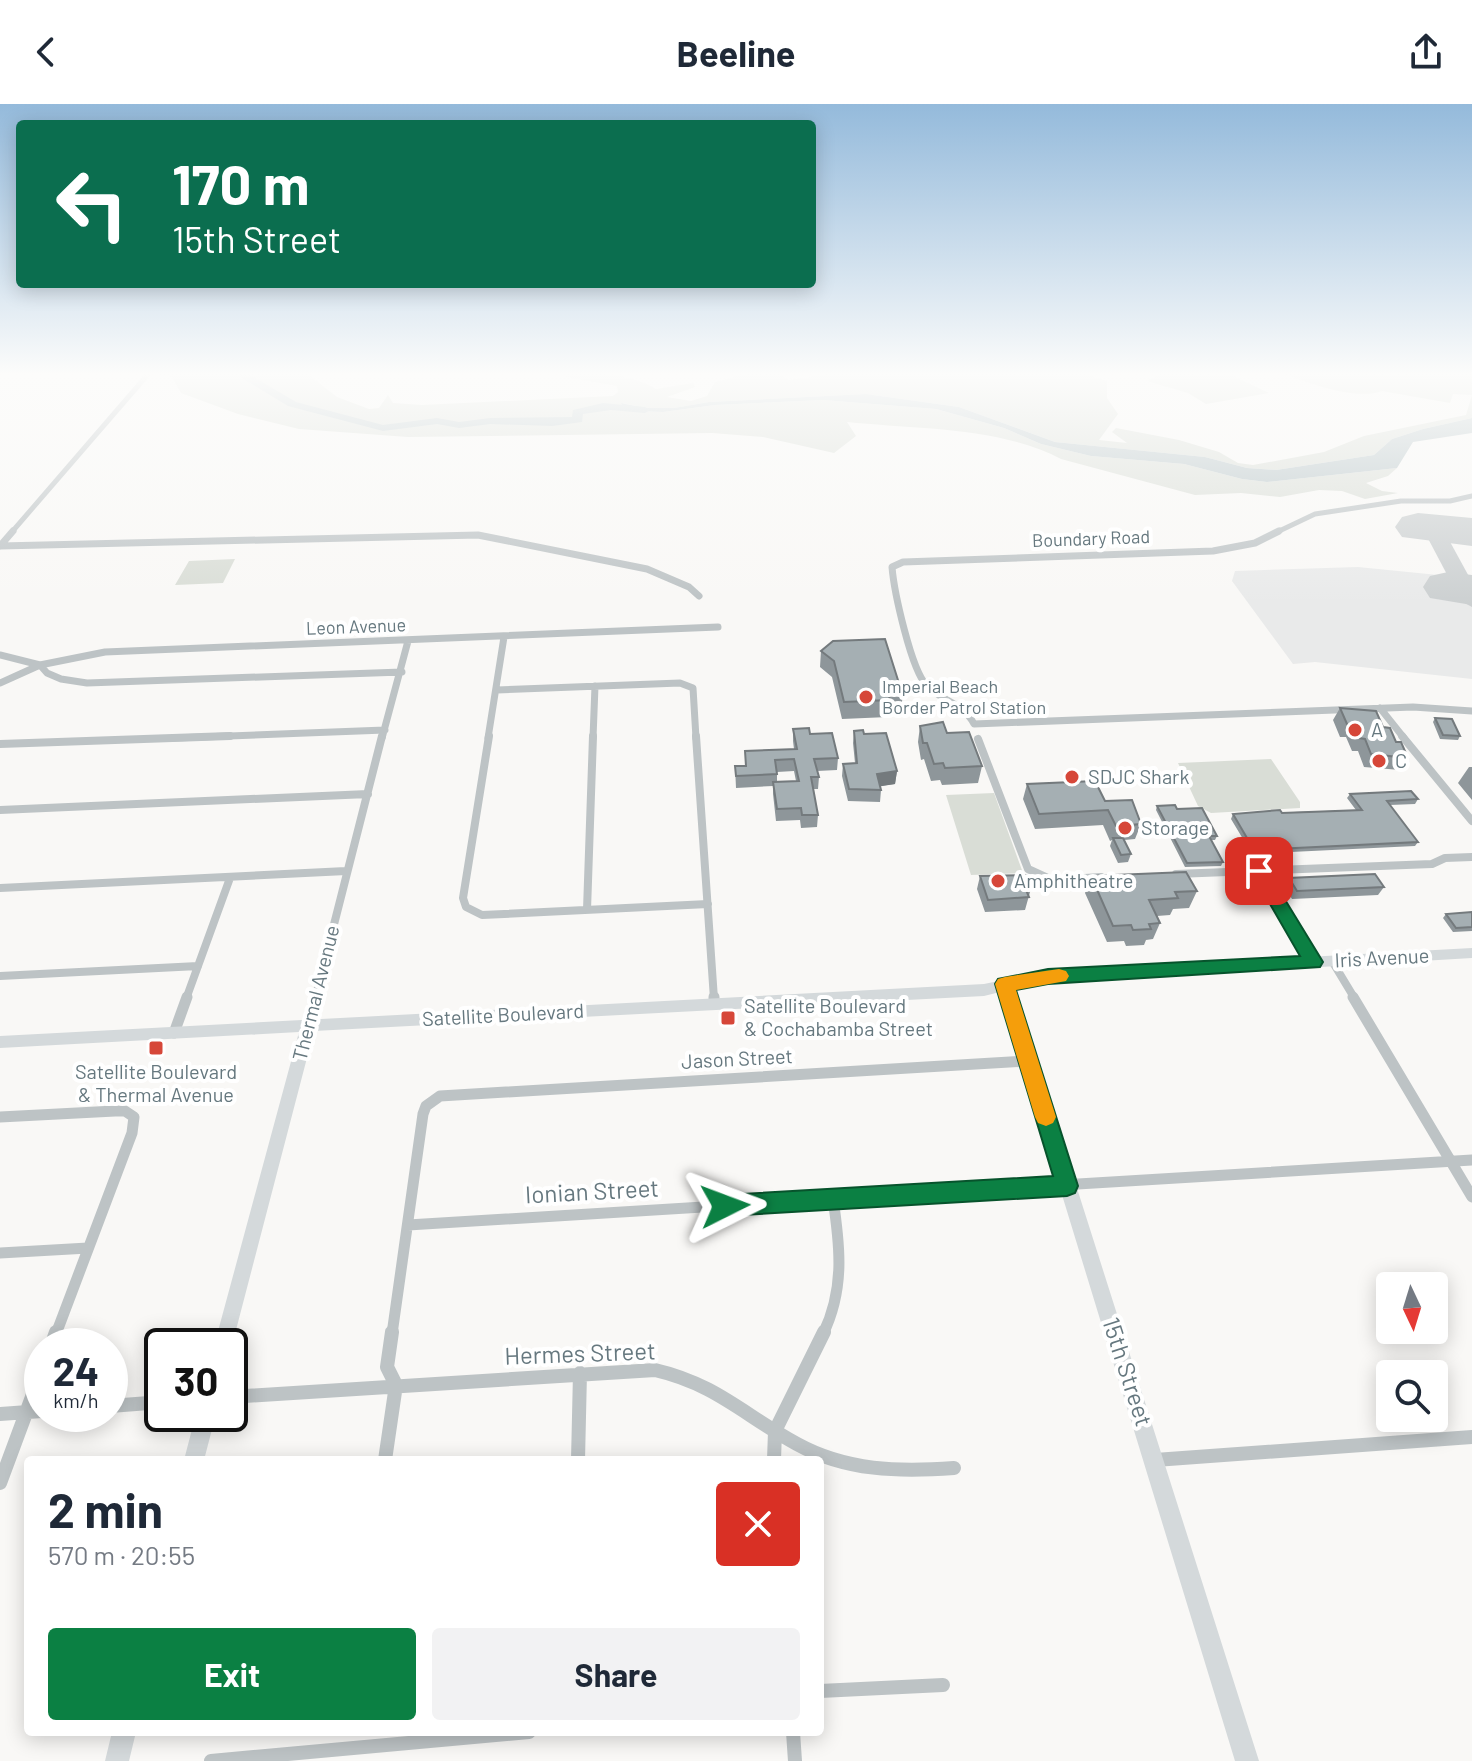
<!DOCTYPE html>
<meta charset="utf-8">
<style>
:root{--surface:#fff;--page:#f2f2f3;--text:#1f2937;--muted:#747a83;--accent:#0b8043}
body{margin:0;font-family:Barlow,sans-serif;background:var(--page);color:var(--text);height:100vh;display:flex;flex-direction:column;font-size:30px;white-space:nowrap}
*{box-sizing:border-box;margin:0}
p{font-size:26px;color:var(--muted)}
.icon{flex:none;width:44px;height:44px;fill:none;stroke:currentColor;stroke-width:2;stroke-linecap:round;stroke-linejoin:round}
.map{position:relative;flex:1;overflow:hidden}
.side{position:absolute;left:24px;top:1352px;width:800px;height:280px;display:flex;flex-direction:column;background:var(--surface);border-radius:8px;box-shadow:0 4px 20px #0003}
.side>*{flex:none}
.hud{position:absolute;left:16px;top:16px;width:800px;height:168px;border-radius:8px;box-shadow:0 4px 20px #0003;background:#0b6e4f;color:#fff;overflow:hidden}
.needle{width:52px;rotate:176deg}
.fabs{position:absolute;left:1376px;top:1168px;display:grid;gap:16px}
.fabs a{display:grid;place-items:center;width:72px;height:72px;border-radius:8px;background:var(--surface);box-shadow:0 4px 20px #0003;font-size:40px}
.speed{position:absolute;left:24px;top:1224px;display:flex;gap:16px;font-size:40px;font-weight:700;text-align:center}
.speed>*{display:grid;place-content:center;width:104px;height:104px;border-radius:50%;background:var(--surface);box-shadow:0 4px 20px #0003;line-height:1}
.speed small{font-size:20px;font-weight:400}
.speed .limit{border:4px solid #111;border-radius:12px;background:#fff;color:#111}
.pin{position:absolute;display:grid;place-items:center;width:68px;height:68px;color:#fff;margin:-34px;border-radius:16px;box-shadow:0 4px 12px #0006}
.me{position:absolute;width:88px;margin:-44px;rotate:87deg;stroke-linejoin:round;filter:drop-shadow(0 0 6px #0008)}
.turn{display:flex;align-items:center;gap:28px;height:168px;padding:0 24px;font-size:36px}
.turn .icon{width:104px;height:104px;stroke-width:2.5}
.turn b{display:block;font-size:56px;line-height:68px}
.round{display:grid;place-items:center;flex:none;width:84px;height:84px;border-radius:8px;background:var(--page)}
.headline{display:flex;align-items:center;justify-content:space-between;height:136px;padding:0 24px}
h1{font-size:48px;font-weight:700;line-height:60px}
.primary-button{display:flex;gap:16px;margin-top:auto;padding:16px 24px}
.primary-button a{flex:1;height:92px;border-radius:8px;background:var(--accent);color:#fff;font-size:32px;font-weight:700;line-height:92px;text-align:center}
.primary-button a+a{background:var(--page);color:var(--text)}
header{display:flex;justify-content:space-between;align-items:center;height:104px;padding:0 24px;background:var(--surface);font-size:36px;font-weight:700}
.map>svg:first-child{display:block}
</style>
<header><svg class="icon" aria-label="back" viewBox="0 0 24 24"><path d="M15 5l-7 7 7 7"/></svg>Beeline<svg class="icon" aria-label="share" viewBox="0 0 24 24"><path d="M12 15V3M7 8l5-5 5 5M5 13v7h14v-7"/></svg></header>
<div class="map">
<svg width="1472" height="1657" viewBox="0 0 1472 1657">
<rect width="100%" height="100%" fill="#f9f8f6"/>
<!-- built -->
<path fill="#e9eaea" d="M1358,463L1438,471L1452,496L1472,498V575L1315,558L1293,560L1232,477L1235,467Z"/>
<!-- green -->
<path fill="#d9ddd6" d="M151,268H305L337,293L369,305L379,304L388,291L393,299L422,301L613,292L618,288L617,282L566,273V268C594,268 632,270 656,285L693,279L695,283L667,293L691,297L707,292L715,278C740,272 768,261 789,276L847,268H1078L1107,277V294L1118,310L1099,336L1127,339L1112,328L1116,324L1179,336L1219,348L1238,359L1253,361L1324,348L1364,332L1466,311L1472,291V314L1423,325L1392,335L1374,351L1276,366L1247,364L1205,353L1055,338L959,303L866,290L709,298L674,304H645L622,299L635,307L663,308L715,301L823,296L936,305L1004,324L1041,340L1091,352L1184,360L1242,375L1267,378L1397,364L1388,372L1366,379L1382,387L1398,389L1365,395L1342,387L1319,386L1280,393L1241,389L1195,391L1061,355C1002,323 914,325 847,318L856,332L834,349L763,333L712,329L408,333L299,325L238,310L181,289L172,273Z
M1279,268L1390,271L1468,268L1472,270V291L1453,290L1450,299L1382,287C1354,297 1306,278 1279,268Z
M1162,269L1233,272L1269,289L1206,300L1188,289L1147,277Z
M235,455L223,479L175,481L189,457Z
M1271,655L1300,698V704L1211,709L1198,702L1178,659Z
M994,689L1023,769L971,771L946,691Z"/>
<!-- water -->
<path fill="#b7c4c7" d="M866,290L959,303L1055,338L1205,353L1247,364L1276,366L1374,351L1392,335L1423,325L1472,314V329L1413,338L1397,364L1267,378L1242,375L1184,360L1091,352L1041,340L1004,324L936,305L823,296L715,301L663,308L635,307L624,304L621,299L645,304H674L709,298Z"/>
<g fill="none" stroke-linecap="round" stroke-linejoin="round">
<!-- river -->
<path fill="#b7c4c7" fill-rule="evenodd" d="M232,268H245L296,298L383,321L437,314L459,318L490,314L572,313L573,306L603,299L645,303L650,306L645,309L611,306L583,310L582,318L552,322L490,320L459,324L437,320L383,327L288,302Z"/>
<!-- taxiway -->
<path fill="#ccd0d1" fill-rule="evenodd" d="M1433,419L1443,425L1472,478V503L1461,497L1423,425Z"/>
<!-- runway -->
<path fill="#ccd0d1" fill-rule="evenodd" d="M1418,409L1472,414V442L1402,433L1395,423L1402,413Z
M1448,468L1472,471V501L1430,494L1423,483L1430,472Z"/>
<!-- street-far4 -->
<path stroke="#bdc3c5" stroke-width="5" d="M11,429L150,268
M1275,429L1315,410L1401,397H1450L1472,392"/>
<!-- street-far3 -->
<path stroke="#bdc3c5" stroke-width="7" d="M1279,427L1255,439L1213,447L903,458L892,463C894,487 911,566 927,582C942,597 963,599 974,620L1413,603L1472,607
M0,442L478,431L647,465L689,483L699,492
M0,442L13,427
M0,551L40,561L47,569L61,575L87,579L402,568
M0,579L40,561L105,548L718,523
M497,586L680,579L693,584L696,634
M1380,604L1404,634
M175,634L385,626
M382,634L408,537
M488,634L504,533
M593,634L595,582"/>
<!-- street-far2 -->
<path stroke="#bdc3c5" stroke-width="8" d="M489,632L463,794L466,803L482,811L708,800
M696,632L714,895
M1402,632L1472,717
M978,635L1028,765L1052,776L1101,773
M0,640L230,632
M0,706L368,690
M1259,767L1314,858
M1176,770L1432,760L1445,754L1472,753
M0,784L346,767
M587,806L593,632
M1332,857L1355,895
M0,872L198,862
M186,895L230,774
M315,895L382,632"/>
<!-- street-far1 -->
<path stroke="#bdc3c5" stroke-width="11" d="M714,893V900
M1353,893L1472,1093
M308,922L315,893
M174,929L187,893
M0,1013L115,1007H125L134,1013L132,1029L56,1230
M408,1121L1472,1056
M0,1149L88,1144
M392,1230L423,1010L426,1002L440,992L1028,957
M823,1230C845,1185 840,1142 833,1095"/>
<!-- street -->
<path stroke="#bdc3c5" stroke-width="14" d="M392,1228L387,1263L396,1281
M51,1242L56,1228
M230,1293L655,1266C716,1280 745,1312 797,1340C846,1367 899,1368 954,1364
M110,1302L162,1298
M0,1310L42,1307
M385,1356L396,1281
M578,1356L580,1269
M774,1356L775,1327L824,1228
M1155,1356L1472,1333
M0,1379L42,1266
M820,1587L943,1581
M793,1628L795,1657
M211,1657L529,1628"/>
<!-- secondary -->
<path fill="#d4d9db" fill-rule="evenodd" d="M1472,844V854L1048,879L1014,886L1259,1657H1235L1000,888L984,892L314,927L230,1249V1242H214L299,928L0,944V932L984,880L1048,867Z
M196,1310H216L204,1356H184Z
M112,1628H136L129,1657H105Z"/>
</g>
<!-- wall -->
<path fill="#8e969a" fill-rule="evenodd" d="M821,547L903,592L900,608L889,609L888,613L842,615L832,573L820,563Z
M1340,604L1383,623L1396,638L1408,654L1400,666L1364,663L1358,647H1352L1346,633H1340L1333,616Z
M1435,614L1460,632L1458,636L1440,635L1433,618Z
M920,622L947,629L982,662L978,679L942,681L940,676L931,677L924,655L921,656L918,638Z
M793,625L810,630L838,654L837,666L817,667L819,673L818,685H813L818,711L817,723L801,724L800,716L776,717L773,690V682L736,684L735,662H745V647L794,645L793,637ZM794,667L796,677L777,678V668Z
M854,627L864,630L897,667L895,680L880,682L881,686L880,698L848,697L842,672L843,660L855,659L853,639Z
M1469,663H1472V696L1458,679Z
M1027,680L1105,697L1141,720L1135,735L1124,736L1131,750L1128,758L1118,759L1110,742L1112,736L1110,737L1103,721L1035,725L1023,695Z
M1350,690L1418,695L1415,700L1390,701L1418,738L1415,742L1252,750L1231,715L1233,710L1356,706L1347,694Z
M1157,702L1177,705L1217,732L1215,736H1211L1223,758L1221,762L1185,763L1156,706Z
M980,772L1032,781L1025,806L985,808L977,785Z
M1091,772L1197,787L1189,804L1173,805L1170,811L1157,812L1160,819L1153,835L1146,836L1144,841L1126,842L1124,837L1107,838L1085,789Z
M1289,774L1384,783L1378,791L1292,795L1284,782Z
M1472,808V827L1453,828L1443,814L1446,810Z"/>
<!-- shaded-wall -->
<path fill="#747a7d" d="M897,667L895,680L876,683L877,670Z"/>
<!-- building -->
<path fill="#a5afb3" stroke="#747a7d" stroke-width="2" d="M885,535L903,592H889L890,596L844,598L834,557L821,547L833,537Z
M1340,604L1376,607L1383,623L1390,624L1396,638H1401L1408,654L1371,650L1365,635L1359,634L1353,621L1347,620Z
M1435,614L1452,615L1460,632L1443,631Z
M943,618L947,629L969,628L982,662L945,664L943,659L934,660L927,639H923L920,622Z
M809,624L810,630L832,629L838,654L814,655L819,673H811L818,711H802L801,704L777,705L773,678L799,677L794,655L775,656L777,670L736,672L735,662H746L745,647L797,645L793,625Z
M863,626L864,630L886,629L897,667L877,670L881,686L849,685L843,660L857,659L854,627Z
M1095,677L1105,697L1132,696L1141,720L1116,722L1108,706L1039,710L1027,680Z
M1411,687L1418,695L1387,697L1418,738L1254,746L1233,710L1280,706L1282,709L1362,706L1350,690Z
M1175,701L1177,705L1202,704L1217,732H1209L1223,758L1187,759L1157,702Z
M1113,734H1123L1131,750L1121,751Z
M1186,768L1197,787L1175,788L1178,794L1149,796L1160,819L1149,820L1151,825L1133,826L1131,821L1113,822L1091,772Z
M1375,770L1384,783L1297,787L1289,774Z
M1028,771L1032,781H1024L1029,793L988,796L980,772Z
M1472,808V823L1456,824L1446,810Z"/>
<!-- sky -->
<linearGradient id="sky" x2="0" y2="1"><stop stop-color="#94badb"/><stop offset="0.54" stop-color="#fcfcfb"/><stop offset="1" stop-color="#fcfcfb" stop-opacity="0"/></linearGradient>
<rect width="1472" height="500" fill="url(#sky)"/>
<!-- route -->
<path fill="#0b8043" stroke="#07532c" stroke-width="2" d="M1259,761L1265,763L1320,853L1323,858L1320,863L1048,880L1016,886L1078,1082L1075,1089L1067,1092L725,1112L717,1109L714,1102L717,1094L725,1091L1053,1072L995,880L998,875L1048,865L1300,852L1251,767Z"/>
<!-- slow -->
<path fill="#f59e0b" d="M1059,865L1066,867L1069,872L1066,877L1016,886L1056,1013L1053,1019L1046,1022L1038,1019L1035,1013L995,880L998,875L1005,873Z"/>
<!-- markers -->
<g fill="#d64739" stroke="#fff" stroke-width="3">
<circle cx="866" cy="593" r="8"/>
<circle cx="1355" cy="626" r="8"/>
<circle cx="1379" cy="657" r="8"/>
<circle cx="1072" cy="673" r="8"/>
<circle cx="1125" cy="724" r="8"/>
<circle cx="998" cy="777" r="8"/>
<rect x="720" y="906" width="16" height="16" rx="4"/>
<rect x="148" y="936" width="16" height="16" rx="4"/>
</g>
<g text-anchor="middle" stroke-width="8" stroke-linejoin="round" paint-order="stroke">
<!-- far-street labels -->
<g font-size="18" fill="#66787f" stroke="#fff">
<text transform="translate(1091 435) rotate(-2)" y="6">Boundary Road</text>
<text transform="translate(356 523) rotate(-2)" y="6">Leon Avenue</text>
</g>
<!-- far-poi labels -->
<g font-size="18" fill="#66787f" stroke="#fff" text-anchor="start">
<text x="882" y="589">Imperial Beach<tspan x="882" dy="21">Border Patrol Station</tspan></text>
</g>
<!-- poi labels -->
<g font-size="20" fill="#66787f" stroke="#fff" text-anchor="start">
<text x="1371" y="633">A</text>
<text x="1395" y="664">C</text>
<text x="1088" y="680">SDJC Shark</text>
<text x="1141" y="731">Storage</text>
<text x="1014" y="784">Amphitheatre</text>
<text x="744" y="909">Satellite Boulevard<tspan x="744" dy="23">&amp; Cochabamba Street</tspan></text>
<text x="156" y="975" text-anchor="middle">Satellite Boulevard<tspan x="156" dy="23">&amp; Thermal Avenue</tspan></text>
</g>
<!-- street labels -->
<g font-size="20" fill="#66787f" stroke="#fff">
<text transform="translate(1382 854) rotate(-3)" y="7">Iris Avenue</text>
<text transform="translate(316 889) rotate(-76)" y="7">Thermal Avenue</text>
<text transform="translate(503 911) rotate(-3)" y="7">Satellite Boulevard</text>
<text transform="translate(737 955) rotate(-3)" y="7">Jason Street</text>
</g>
<!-- near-street labels -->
<g font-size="24" fill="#66787f" stroke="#fff">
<text transform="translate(592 1088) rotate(-3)" y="8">Ionian Street</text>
<text transform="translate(580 1250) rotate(-2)" y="8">Hermes Street</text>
<text transform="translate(1127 1268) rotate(72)" y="8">15th Street</text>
</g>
</g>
</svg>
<div class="fabs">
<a><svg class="needle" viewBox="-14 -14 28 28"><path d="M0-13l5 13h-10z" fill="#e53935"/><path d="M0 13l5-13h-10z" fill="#747a83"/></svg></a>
<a><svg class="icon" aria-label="search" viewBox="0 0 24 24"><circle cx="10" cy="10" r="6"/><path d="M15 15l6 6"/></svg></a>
</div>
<div class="speed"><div>24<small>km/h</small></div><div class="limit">30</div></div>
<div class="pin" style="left:1259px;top:767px;background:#d93025"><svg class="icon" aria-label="arrive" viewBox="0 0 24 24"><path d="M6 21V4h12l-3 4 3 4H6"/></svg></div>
<svg class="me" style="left:725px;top:1102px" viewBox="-20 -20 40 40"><path d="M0-17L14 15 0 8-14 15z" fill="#0b8043" stroke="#fff" stroke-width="4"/></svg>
<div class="hud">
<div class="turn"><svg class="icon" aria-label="left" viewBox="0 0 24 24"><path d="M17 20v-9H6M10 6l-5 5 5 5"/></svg><div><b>170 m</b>15th Street</div></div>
</div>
<section class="side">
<div class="headline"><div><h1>2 min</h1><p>570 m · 20:55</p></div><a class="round" style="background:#d93025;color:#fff"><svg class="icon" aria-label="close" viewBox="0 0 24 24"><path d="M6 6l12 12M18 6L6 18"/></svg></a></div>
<div class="primary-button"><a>Exit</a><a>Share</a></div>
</section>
</div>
